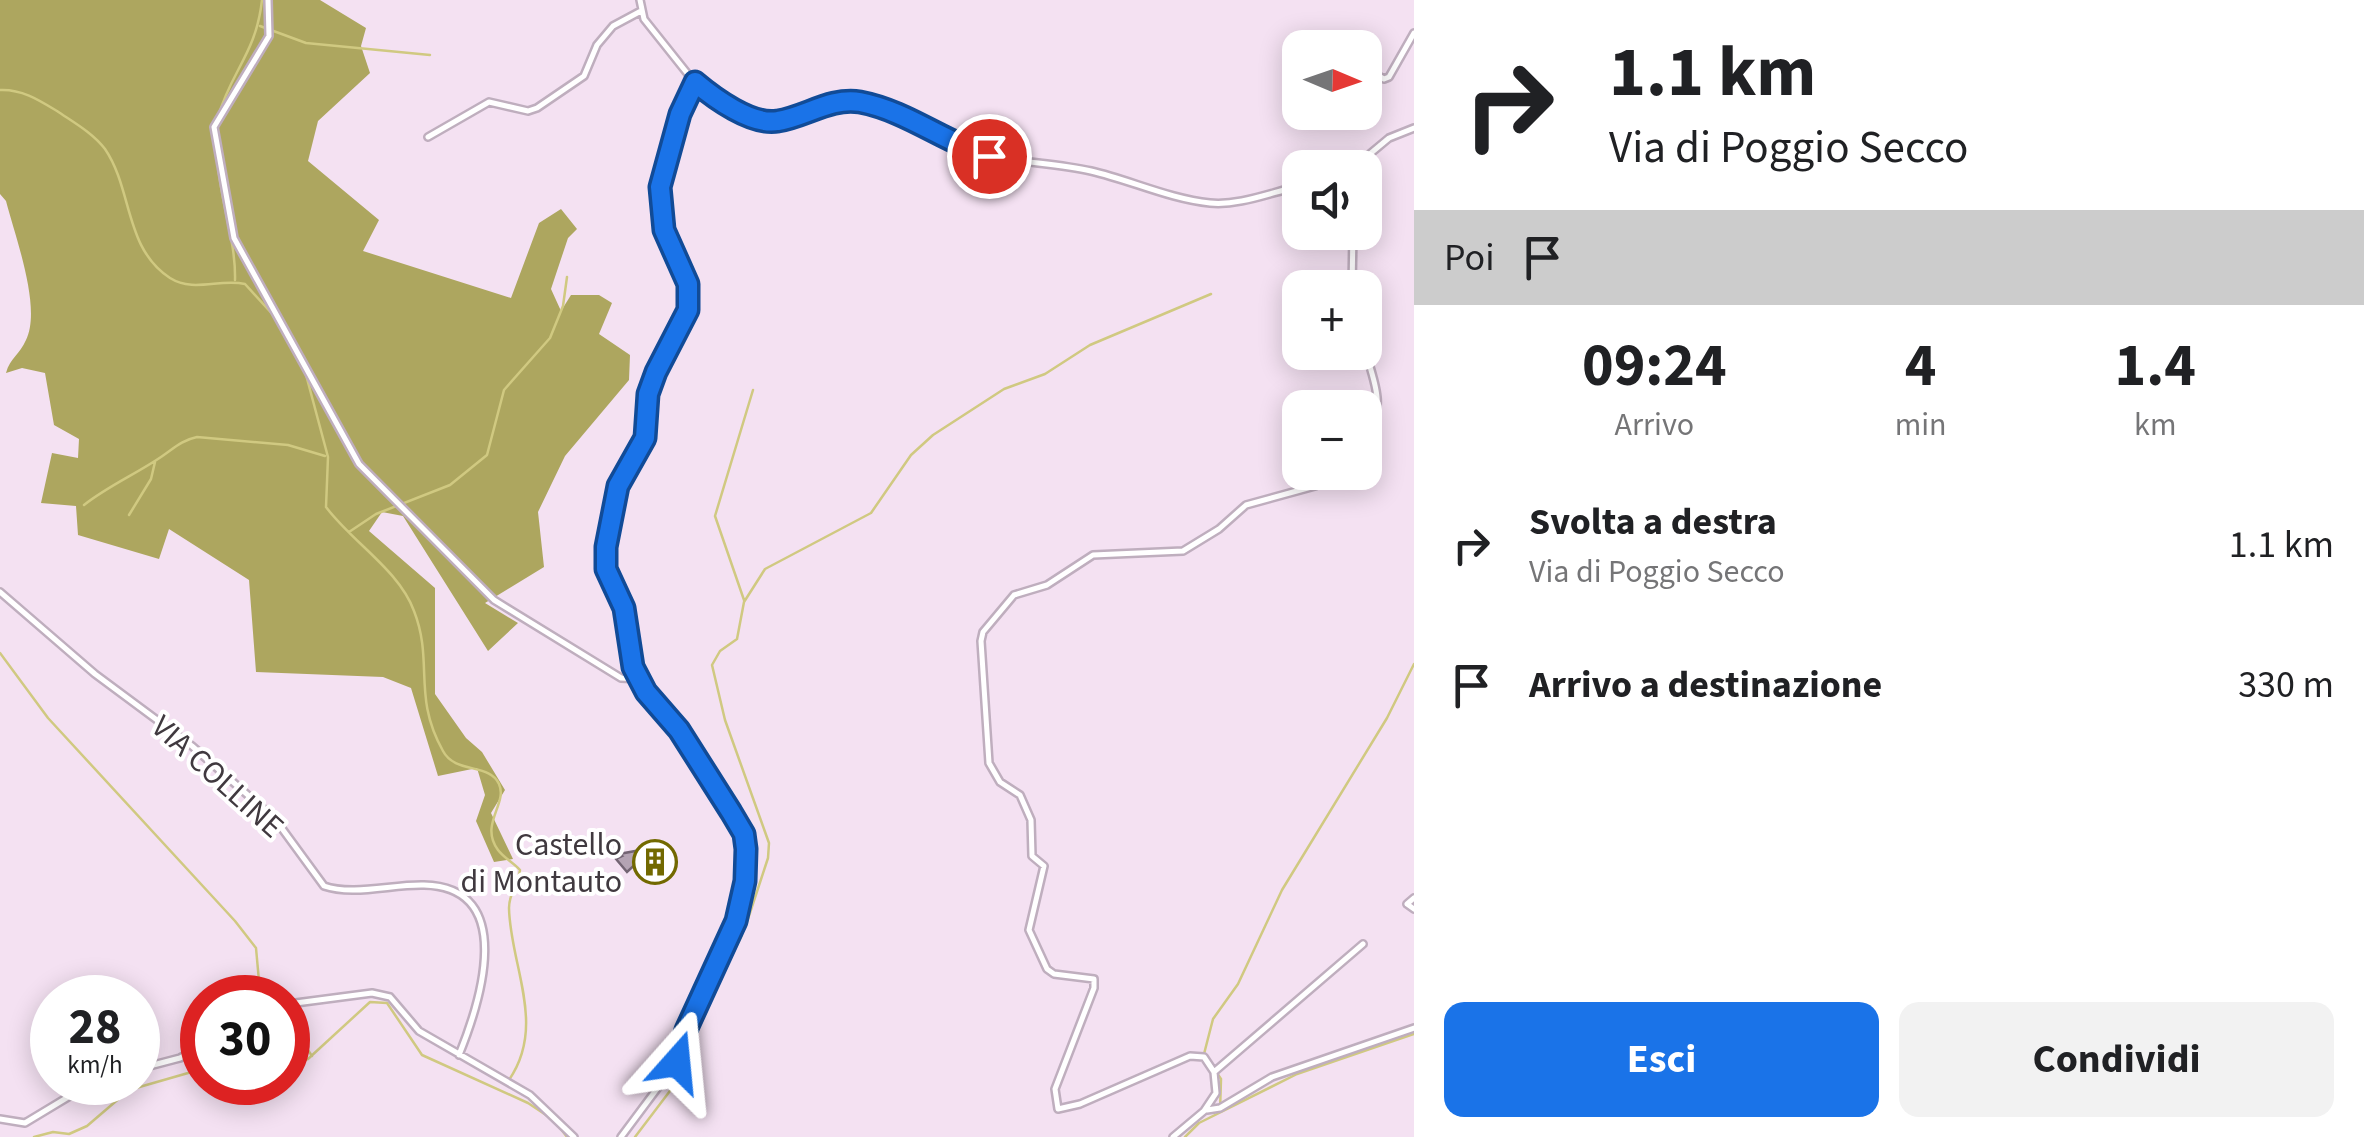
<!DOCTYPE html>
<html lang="it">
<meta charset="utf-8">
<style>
:root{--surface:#fff;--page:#f2f2f2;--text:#202124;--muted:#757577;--accent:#1a73e8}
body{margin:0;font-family:"Source Sans 3",sans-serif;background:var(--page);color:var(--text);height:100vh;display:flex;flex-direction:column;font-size:38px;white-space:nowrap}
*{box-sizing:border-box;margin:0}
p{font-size:32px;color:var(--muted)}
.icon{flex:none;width:55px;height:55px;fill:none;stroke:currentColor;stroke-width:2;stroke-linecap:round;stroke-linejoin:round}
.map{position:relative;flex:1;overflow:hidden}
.drawer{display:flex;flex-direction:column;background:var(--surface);width:950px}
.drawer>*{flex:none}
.guide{background:#fff;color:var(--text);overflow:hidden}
.needle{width:65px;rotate:92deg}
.controls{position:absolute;left:1282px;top:30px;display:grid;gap:20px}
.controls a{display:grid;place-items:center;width:100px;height:100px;border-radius:20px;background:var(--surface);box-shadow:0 5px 25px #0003;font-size:50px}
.speed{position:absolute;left:30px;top:975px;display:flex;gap:20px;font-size:50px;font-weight:700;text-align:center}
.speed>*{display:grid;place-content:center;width:130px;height:130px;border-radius:50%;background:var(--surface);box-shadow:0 5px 25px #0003;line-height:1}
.speed small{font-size:25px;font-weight:400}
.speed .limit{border:15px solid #d22;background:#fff;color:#111}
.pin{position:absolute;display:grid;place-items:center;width:85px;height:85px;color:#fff;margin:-42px;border:5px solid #fff;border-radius:50%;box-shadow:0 2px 10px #0007}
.me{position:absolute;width:110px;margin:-55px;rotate:18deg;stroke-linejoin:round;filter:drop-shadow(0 0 8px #0008)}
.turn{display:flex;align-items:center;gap:35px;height:210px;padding:0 30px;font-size:45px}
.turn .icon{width:130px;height:130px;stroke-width:2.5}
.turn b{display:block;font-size:70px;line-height:85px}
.then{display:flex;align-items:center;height:95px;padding:0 30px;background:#0003;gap:20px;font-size:38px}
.eta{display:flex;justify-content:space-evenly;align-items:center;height:170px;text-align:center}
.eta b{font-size:60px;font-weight:700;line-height:70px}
.cta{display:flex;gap:20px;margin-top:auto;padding:20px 30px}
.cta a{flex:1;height:115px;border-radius:20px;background:var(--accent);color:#fff;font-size:40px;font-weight:700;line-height:115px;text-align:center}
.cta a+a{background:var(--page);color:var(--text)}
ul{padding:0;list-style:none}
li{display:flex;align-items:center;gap:30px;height:140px;padding:0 30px}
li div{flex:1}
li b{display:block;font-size:38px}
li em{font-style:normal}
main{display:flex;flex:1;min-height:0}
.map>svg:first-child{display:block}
</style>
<main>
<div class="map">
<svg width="1414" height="1137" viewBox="0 0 1414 1137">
<rect width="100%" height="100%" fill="#f4e1f2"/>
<!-- forest -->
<path fill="#ada65f" d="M0,0H320L366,28L361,46L370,73L318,121L308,161L379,220L363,251L511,298L539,223L561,209L577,229L568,238L551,289L561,311L571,295H599L612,303L599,334L630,355L629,380L565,456L538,512L544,567L485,603L518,623L488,651L403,516L382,512L369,531L435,588V694L466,738L482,752L505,790L491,813L513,859L494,862L476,821L485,795L477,768L438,776L411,688L383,677L256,672L249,580L169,529L159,559L78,535L76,506L41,503L52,453L78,458L79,439L54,425L45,373L22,368L6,373C10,358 20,354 26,340C42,308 15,236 6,201L0,194Z"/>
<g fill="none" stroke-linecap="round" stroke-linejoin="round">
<!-- stream -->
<path stroke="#d0c981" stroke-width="2.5" d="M260,26L306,43L430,55
M0,90C22,89 39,100 57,111C73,122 93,133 105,149C133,190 124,248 170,278C194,293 220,278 245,284L275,317
M218,117C231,71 256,54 262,0
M218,165C221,203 236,242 235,280
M305,371L328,457L326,507C352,542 399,570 414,611C434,662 412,696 443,751C455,774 490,763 499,784C508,804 479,824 498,850C504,858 514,863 520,870C518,884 509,893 509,908C510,965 547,1025 509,1080
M84,505C108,486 136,474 161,457C173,449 182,440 197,437L288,445L325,456
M129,515L151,479L155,462
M349,532L376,514L450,485L487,455L504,390L550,338L563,306L567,277
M744,600L715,516L753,390
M0,653L48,718L235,921L256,948L259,981L270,998
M745,928L768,858L769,843L725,720L712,665L720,651L737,639L744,602L765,569L871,513L911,455L933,435L1004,389L1045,374L1090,345L1211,294
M288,1021L312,1056
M288,1065L308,1059L370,1002L387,1003L422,1055L528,1103L555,1121L567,1137
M1220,1112L1221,1079L1204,1054L1213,1019L1238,984L1282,890L1387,718L1414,664
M34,1137L53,1132L69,1134L87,1126L129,1090L202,1069
M635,1137L676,1083L711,998L742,935
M1185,1137L1199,1123L1297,1074L1414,1034"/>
</g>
<!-- building -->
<path fill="#b4a3b3" stroke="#736473" stroke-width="2.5" d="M663,846L671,868L646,876L641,859L627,872L616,859L622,856L619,854Z"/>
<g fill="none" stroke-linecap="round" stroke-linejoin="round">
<!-- minor casing -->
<g stroke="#bfaebe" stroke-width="10">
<path id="minor" d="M268,0L269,36L214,127L234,238L359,464L494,600L621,678L639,679
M1368,70L1384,79L1389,77L1414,33
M696,83C715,98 752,125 777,121C805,117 830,97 859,102C896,107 922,133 956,146C999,163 1047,161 1091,171C1130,180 1170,199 1210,203C1239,206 1272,192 1300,186
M428,137L489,102L528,111L537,108L584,76L597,45L613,26L641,11
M1353,168L1389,138L1414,128
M1352,288L1353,232
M1365,350C1373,379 1388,409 1365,433
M0,592L95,674L192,746L275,819L324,886C353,896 393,884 424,885C518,887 480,1003 459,1055
M1414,898L1407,904L1414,909
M288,1004L372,993L390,997L419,1031L530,1095L574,1137
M138,1069L180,1058L202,1046
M1214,1072L1363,944
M1207,1110L1220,1108L1272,1077L1414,1028
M0,1119L25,1123L93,1082
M621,1137L677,1062L693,1014L734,928L748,865L741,828L679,730L647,692L633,667L624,608L605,569L607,533L618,486L642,447L648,395L656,373L688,310V284L665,229L660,187L679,114L695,83L644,19L640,0
M1173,1137L1204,1111L1216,1093L1214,1072L1204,1057L1190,1056L1080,1104L1058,1109L1055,1089L1094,988V979L1054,974L1047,969L1029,930L1044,866L1032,856L1031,820L1020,795L1000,782L989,763L981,641L983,632L1014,595L1047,585L1093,555L1183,551L1219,529L1246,505L1315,486L1330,472"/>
</g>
<!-- minor -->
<use href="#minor" stroke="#fff" stroke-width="5"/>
</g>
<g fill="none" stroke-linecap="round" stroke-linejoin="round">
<!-- route casing -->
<g stroke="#114b97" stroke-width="25">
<path id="route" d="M677,1062L686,1030L736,921L745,881L746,849L744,834L731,812L679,730L646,692L633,667L624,608L606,569V547L618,486L645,438L648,394L656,372L688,310V284L664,230L660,187L680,114L695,82C714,98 752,126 778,121C805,117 831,97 860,102C907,111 944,142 989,156"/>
</g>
<!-- route -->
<use href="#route" stroke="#1a73e8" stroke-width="18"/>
</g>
<!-- icons -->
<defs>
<g id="building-ring" transform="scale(2.25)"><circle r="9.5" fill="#fff" stroke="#726900" stroke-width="1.5"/><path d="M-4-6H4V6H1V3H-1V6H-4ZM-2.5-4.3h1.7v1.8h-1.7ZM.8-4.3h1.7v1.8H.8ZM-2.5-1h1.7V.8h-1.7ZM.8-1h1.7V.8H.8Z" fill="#726900"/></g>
</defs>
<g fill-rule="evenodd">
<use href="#building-ring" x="655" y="862"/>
</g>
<g text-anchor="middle" stroke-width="8" stroke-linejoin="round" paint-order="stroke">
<!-- street labels -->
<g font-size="32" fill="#40393f" stroke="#fff">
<text transform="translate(218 776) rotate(42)" y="11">VIA COLLINE</text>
</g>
<!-- poi labels -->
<g font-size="32" fill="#40393f" stroke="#fff" text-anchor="end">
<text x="622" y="855">Castello<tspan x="622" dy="37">di Montauto</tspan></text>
</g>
</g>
</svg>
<div class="controls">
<a><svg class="needle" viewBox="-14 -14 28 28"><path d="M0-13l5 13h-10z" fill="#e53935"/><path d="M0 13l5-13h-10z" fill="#757577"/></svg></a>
<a><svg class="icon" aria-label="sound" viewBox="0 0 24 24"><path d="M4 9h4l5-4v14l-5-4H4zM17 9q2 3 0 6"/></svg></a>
<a>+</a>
<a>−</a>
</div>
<div class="speed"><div>28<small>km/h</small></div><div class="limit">30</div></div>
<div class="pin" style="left:989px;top:156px;background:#d93025"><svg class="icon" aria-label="arrive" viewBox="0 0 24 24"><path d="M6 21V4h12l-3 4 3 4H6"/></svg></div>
<svg class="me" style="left:677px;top:1062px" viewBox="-20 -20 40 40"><path d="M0-17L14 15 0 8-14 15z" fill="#1a73e8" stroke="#fff" stroke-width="4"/></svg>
</div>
<section class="drawer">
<div class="guide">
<div class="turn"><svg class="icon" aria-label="right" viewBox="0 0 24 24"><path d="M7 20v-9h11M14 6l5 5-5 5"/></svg><div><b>1.1 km</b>Via di Poggio Secco</div></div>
<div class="then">Poi<svg class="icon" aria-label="arrive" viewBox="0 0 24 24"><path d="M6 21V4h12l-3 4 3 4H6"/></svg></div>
</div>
<div class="eta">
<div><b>09:24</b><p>Arrivo</p></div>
<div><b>4</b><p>min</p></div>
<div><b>1.4</b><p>km</p></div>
</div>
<ul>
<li><svg class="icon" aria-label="right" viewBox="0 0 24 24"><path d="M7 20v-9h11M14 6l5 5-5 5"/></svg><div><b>Svolta a destra</b><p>Via di Poggio Secco</p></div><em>1.1 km</em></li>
<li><svg class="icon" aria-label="arrive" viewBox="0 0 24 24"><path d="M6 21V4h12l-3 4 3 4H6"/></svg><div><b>Arrivo a destinazione</b></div><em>330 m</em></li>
</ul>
<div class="cta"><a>Esci</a><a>Condividi</a></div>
</section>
</main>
